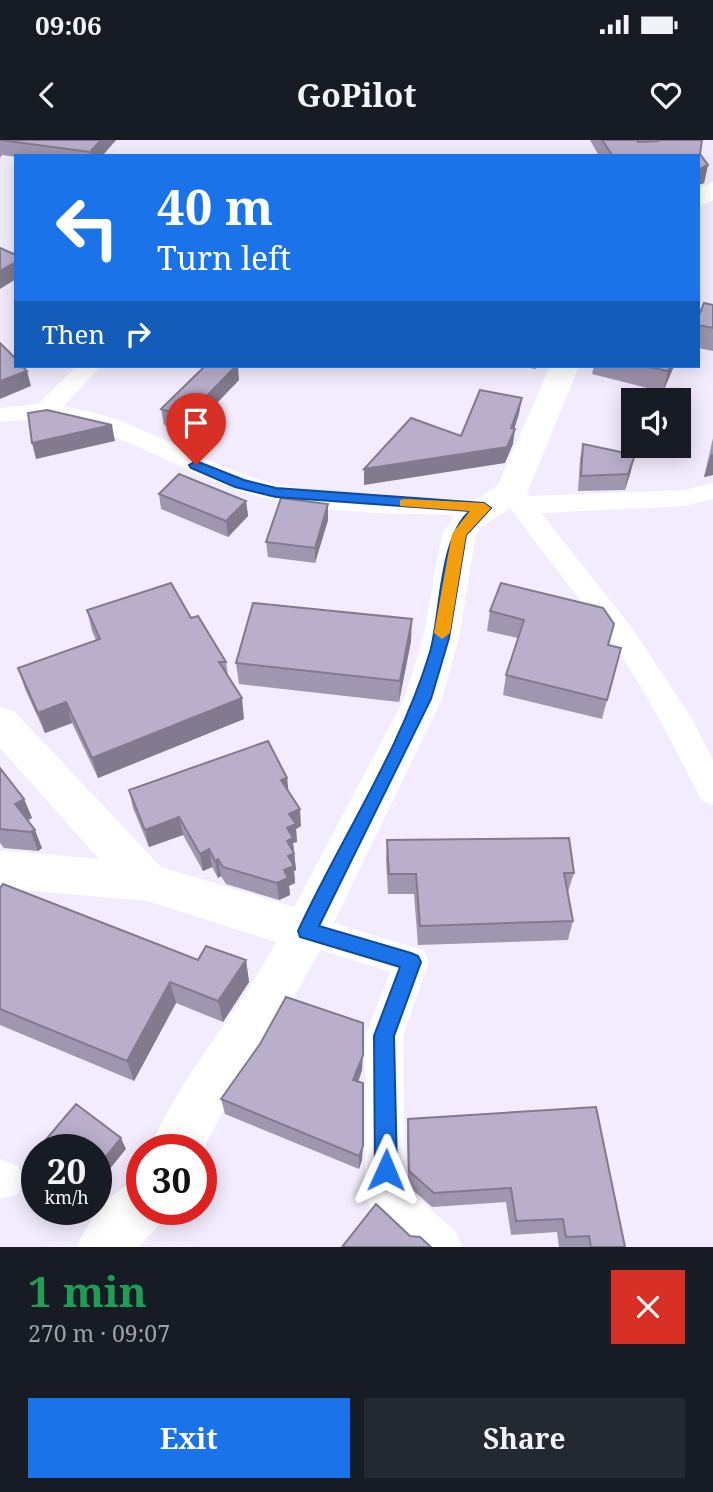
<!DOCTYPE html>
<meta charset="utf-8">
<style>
:root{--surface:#171b24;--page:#242831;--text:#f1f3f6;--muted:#9ea1a6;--accent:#1a73e8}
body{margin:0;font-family:"Noto Serif",serif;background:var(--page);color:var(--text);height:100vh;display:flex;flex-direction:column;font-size:26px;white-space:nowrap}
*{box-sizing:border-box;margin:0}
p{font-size:23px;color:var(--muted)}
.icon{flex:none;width:38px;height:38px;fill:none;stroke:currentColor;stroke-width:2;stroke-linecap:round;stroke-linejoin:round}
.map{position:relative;height:1107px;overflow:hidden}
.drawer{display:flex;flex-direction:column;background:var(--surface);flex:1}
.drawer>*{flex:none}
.top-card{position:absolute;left:14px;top:14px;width:686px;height:214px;border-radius:0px;box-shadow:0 4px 18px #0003;background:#1a73e8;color:#fff;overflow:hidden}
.controls{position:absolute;left:621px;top:248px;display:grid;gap:14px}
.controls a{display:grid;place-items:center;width:70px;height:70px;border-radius:0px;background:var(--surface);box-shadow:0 4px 18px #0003;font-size:35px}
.speed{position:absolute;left:21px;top:994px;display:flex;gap:14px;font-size:35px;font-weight:700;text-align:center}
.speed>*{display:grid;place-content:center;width:91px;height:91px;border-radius:50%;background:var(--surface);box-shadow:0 4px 18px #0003;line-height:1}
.speed small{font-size:18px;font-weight:400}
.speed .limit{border:10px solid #d22;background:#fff;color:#111}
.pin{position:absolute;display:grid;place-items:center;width:60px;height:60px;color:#fff;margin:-72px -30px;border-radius:50% 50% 50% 0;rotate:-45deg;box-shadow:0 0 7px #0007}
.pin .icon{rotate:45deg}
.me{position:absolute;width:77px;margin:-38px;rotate:1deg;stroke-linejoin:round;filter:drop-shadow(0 0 5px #0008)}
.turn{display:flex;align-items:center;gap:24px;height:147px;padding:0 28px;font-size:32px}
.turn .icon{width:91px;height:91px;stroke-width:2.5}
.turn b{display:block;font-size:49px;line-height:60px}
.then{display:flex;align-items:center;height:66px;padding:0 28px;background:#0003;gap:14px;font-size:26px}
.round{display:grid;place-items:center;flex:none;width:74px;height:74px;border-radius:0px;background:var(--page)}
.head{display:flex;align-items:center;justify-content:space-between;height:119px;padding:0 28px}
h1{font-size:42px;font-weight:700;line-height:52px;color:#1e9e55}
.button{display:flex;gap:14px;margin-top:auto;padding:14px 28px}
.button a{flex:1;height:80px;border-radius:0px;background:var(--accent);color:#fff;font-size:28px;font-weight:700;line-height:80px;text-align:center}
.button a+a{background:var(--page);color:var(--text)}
.status{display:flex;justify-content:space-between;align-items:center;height:49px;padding:0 35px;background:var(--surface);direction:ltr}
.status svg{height:19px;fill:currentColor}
header{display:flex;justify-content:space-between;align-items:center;height:91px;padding:0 28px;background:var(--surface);font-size:32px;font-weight:700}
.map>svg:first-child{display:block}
</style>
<div class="status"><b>09:06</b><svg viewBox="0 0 49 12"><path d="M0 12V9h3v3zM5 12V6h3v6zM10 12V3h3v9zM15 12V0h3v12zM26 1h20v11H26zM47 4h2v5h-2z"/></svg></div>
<header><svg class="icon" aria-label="back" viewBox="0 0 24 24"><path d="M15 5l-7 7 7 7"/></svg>GoPilot<svg class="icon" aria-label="heart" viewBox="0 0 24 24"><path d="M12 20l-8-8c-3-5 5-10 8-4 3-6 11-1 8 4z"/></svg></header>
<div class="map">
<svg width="713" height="1107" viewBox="0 0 713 1107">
<rect width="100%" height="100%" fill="#f3ecfe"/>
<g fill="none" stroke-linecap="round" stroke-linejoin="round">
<!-- street -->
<path fill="#fff" fill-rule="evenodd" d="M77,226H101L63,267C130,274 188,317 252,337C326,361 407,356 484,360L493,362L497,368L493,374L484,376C414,373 341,376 272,360C172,337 109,269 0,282V268L38,264Z
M512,343L521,345L529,356L685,350L713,343V359L685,366L541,373L632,488L691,577L713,620V665L702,661C674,607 647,552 612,502C575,451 533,403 499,351L503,345Z
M307,775L424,810L429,822L403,896L405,1047L456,1092L462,1107H410L371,1070L365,1056V896L390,832L295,802L290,791L295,780Z
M0,1019L18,1026L24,1040L18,1054L0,1059Z"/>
<!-- secondary -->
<path fill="#fff" fill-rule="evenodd" d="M713,42V60L698,67V48Z
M550,226H579L528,351C516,371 489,376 476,395L459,498L442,559L323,805L260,918L233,953L201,1013V1010H149C181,934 238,874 276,802L147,761L0,748V710L99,719L0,608V567L14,571L161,727L294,767L404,559L423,498L442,394L457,372L498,345Z
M142,1037V1069H166L161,1082L139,1107H77C89,1078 113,1049 142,1037Z"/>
</g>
<!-- wall -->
<path fill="#9f96af" d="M0,0H116L102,16L16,17L2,15L0,18Z
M590,0H702L700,14L708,25L704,43L698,45V16H599Z
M713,165V211L698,208V178Z
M515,226H537L536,229Z
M594,226H674L663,252L592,234Z
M239,240L188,293L164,285L161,269Z
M713,298V335L704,337Z
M583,304L631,331L625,350L578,351L580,319Z
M159,354L246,361L248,376L228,397L161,369Z
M328,380L315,423L268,417L266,402Z
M501,443L609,506L621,508L602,579L503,555L506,535L518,498L487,491L490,471Z
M87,470L191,478L226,522L228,536L244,579L98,638L72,583L45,593L25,549L18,528L96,500L92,491Z
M411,501L399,562L239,544L236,523Z
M0,628L24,659L32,678L28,680L42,708L38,711L4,708L0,703Z
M287,638L288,650L301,686L296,689L297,702L293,703L296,730L294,731L295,743L289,746L290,755L279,760L226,744L221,736L218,738L212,727L203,731L183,695L149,707L133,668L129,650Z
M387,700L574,733L568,752L573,781L568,800L418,805L414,754H388L386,720Z
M0,748L198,820H246L249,842L223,882L176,863L134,941L0,885Z
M362,930L358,942L362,1020L359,1029L225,974L221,959Z
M408,979L625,1107H559L557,1092L511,1095L506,1062L432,1067L408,1046L407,995Z"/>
<!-- shaded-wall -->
<path fill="#827a8e" d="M101,0H116L102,16H91L90,12Z
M708,25L704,43L698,45L700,29Z
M16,122V139L0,149V131Z
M236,226H238L239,240L188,293L186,277Z
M670,226H674L663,252L668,231Z
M27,231L31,246L0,259V241Z
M522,258L519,274L512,296L515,289L513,304L505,323L364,345V329L511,288Z
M112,285L115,301L36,319L32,303Z
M713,314V335L704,337L711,315Z
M635,315L631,331L625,350L628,334Z
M246,361L248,376L228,397L226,381Z
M328,364V380L315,423V408Z
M412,479L411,501L399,562L400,541Z
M242,558L244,579L98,638L92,618Z
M66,562L72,583L45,593L38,573Z
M287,638L289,656L281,640Z
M24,659L32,678L23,683L15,664Z
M300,669L301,686L296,689L297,702L293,703L296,730L294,731L295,743L289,746L290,755L279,760L277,743L284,730L289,674Z
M179,677L183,695L149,707L145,690Z
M35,690L42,708L38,711L31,692Z
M209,709L212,727L203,731L200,714Z
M218,719L221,736L218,738L215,721Z
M246,820L249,842L223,882L218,861Z
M170,842L176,863L134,941L127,921Z
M363,915L362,930L354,955L353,940Z
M121,998L126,1009L96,1046V1029Z
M363,1006L362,1020L359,1029V1016Z"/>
<!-- building -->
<path fill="#b9afcb" stroke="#827a8e" stroke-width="2" d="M0,0H101L90,12Z
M602,0H637L638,2L658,1V0H702L700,14L708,25L700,29L699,36H698V16H613Z
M0,108L16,115V122L0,131Z
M704,163L713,165V188L698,185V178Z
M0,203L16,219V226H22L27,231L0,241Z
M205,226H236L186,277L161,269Z
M644,226H670L668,231Z
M480,250L522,258L511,288L515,289L507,307L364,329L411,278L461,296Z
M47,270L112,285L32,303L28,273Z
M583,304L635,315L628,334L581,336Z
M179,334L246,361L226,381L159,354Z
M281,358L328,364L315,408L266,402Z
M171,443L191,478L198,476L226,522H219L242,558L92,618L66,562L38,573L18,528L100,499L87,470Z
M501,443L603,468L614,484L608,505L621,508L607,560L506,535L524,480L490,471Z
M253,463L412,479L400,541L236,523Z
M268,601L287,638L281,640L300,669L289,674L296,684L287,688L293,698L287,701L294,713L288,716L294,726L284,730L288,738L277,743L223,727L218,719L215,721L209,709L200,714L179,677L145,690L129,650Z
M0,628L24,659L15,664L35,690L31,692L0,689Z
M569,698L574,733H564L573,781L420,786L416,734H389L387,700Z
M3,744L198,820L206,806L246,820L218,861L170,842L127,921L0,869V748Z
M286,857L363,883V915L353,940L363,943V1006L359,1016L221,959L260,904Z
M76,964L121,998L96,1029V1010H37Z
M596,967L625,1107H591L589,1096L566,1097L563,1079L516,1081L511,1048L434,1053L409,1031L408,979Z
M37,1010V1020L32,1016Z
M376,1064L410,1096L420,1097L431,1107H342Z"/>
<!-- route -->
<path fill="#1a73e8" stroke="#114b97" stroke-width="2" d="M196,321L244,340L276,348L484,363L491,368L466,395L449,498L431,559L319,786L411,813L418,816L421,822L394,896L397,1030L393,1037L386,1041L378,1037L375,1030L374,896L400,827L307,799L300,797L298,791C341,698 400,611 430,512C441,473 439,397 470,371L276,357L235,347L191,328L189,325Z"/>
<!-- slow -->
<path fill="#f59e0b" d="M405,359L484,363L491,368L466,395L450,493L442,499L434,493L452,394L470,371L400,366V360Z"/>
</svg>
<div class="controls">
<a><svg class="icon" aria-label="sound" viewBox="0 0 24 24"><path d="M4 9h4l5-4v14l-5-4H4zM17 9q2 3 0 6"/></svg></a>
</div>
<div class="speed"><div>20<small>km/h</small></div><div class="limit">30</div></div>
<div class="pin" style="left:196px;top:325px;background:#d93025"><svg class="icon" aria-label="arrive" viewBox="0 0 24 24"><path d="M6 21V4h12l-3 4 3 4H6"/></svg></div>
<svg class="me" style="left:386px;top:1030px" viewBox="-20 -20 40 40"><path d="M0-17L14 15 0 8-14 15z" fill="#1a73e8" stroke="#fff" stroke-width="4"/></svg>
<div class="top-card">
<div class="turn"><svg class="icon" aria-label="left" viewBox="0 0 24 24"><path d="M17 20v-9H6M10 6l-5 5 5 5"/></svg><div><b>40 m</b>Turn left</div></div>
<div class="then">Then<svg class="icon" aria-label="right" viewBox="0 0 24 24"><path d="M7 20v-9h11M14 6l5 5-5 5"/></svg></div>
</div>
</div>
<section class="drawer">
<div class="head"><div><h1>1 min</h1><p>270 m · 09:07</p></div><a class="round" style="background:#d93025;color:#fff"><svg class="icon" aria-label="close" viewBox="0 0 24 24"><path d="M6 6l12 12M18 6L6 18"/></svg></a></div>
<div class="button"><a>Exit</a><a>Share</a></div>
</section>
